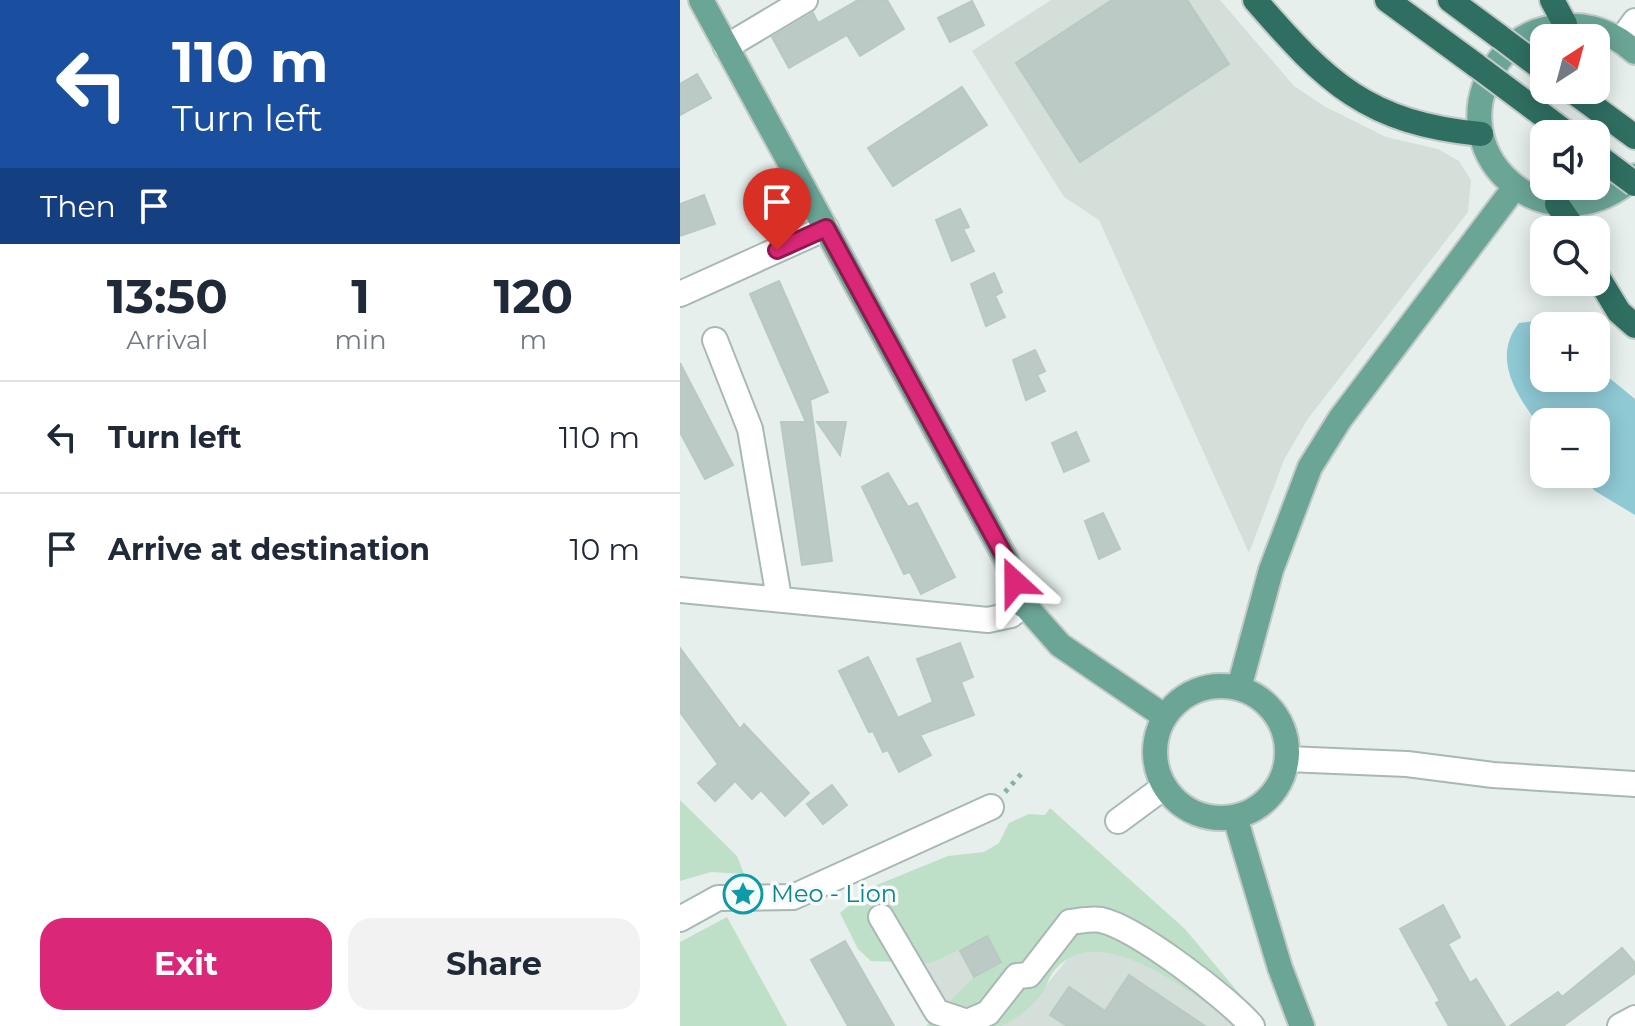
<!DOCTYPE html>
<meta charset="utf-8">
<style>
:root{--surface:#fff;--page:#f2f2f3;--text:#1f2937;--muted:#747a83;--line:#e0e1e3;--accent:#db2777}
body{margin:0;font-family:Montserrat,sans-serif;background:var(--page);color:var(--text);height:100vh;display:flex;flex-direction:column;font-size:30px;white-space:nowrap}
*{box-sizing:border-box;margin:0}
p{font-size:26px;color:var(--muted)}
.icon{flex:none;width:44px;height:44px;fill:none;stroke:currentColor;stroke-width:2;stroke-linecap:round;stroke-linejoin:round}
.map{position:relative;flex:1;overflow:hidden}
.drawer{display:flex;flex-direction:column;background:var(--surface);width:680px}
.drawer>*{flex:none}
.guide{background:#1a4fa0;color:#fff;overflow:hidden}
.needle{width:52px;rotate:36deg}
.controls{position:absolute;left:850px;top:24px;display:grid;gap:16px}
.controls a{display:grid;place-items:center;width:80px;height:80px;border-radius:16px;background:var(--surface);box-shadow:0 4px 20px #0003;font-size:40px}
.pin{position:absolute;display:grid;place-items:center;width:68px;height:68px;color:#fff;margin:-82px -34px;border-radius:50% 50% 50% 0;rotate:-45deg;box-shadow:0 0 8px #0007}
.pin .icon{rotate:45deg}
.me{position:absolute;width:88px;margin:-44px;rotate:336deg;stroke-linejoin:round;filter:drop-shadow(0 0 6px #0008)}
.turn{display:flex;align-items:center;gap:28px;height:168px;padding:0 40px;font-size:36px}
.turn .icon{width:104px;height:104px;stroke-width:2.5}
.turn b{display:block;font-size:56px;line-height:68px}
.then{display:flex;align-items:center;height:76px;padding:0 40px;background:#0003;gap:16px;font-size:30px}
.eta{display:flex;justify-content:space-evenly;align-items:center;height:136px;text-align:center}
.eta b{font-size:48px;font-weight:700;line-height:56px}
.action{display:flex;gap:16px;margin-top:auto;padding:16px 40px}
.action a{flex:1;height:92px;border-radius:24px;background:var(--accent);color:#fff;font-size:32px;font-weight:700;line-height:92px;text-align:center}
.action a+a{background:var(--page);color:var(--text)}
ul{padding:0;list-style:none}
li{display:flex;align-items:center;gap:24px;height:112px;padding:0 40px;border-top:2px solid var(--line)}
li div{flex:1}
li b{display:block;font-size:30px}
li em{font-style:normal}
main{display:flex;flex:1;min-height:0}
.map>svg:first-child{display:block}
</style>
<main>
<section class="drawer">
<div class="guide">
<div class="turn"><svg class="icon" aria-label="left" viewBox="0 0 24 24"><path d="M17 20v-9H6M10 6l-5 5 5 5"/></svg><div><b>110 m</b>Turn left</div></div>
<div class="then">Then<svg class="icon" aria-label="arrive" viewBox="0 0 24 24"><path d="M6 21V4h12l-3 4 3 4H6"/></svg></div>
</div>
<div class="eta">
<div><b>13:50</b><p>Arrival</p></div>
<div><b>1</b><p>min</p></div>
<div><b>120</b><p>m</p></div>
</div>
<ul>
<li><svg class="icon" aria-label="left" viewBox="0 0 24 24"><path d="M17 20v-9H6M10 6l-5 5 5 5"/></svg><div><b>Turn left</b></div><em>110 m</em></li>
<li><svg class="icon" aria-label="arrive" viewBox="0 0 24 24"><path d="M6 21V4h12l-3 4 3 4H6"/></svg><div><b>Arrive at destination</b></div><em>10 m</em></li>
</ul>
<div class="action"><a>Exit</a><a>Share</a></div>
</section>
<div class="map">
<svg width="955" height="1026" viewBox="0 0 955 1026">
<rect width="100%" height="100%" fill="#e6efeb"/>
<!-- built -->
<path fill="#d4dfda" d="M371,0H540L614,86L644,106L706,137L758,149L779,161L791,180L788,212L627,420L604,460L569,553L419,220L384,197L292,51Z
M306,923L349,1006L409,933L450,947L559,1026H251L220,968Z"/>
<!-- green -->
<path fill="#bfe0c8" d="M0,800L57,856L64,874L31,872L0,881Z
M370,808L505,929L564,999L552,1022C512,993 417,916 374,971C369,977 367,985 363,992C356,1003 332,1024 320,1026C297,1026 269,1026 246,1026L294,977L320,962L307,937L251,963L191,961L178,949L160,913L192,887L268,856L304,852L319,843L329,823L349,814L365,815Z
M47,917L107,1026H0V942Z"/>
<!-- water -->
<path fill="#8ec9d4" d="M855,321L864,327V378H916V367L955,399V515L915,491L900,474H916V422H864V433C841,400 809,361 839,323Z"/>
<!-- building -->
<path fill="#bbcac4" stroke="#b8c9c2" stroke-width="2" d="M178,0H207L224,29L180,56L167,35L109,68L92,37L133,13L138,23Z
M432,0H507L549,64L400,162L336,63Z
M292,1L304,25L270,42L258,18Z
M17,74L31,98L0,115V84Z
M282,87L307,125L213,186L188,148Z
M24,195L35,224L0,236V204Z
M280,209L289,227L283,229L294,251L272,261L256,220Z
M314,273L322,292L315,296L325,317L306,326L291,284Z
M99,281L148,392L130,400L152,561L122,565L101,422H126L70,294Z
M355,350L365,371L357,375L365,391L346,400L333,360Z
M0,363L53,465L25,479L0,432Z
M137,422H166L160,455Z
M396,432L409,461L384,472L372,443Z
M208,473L228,507L237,503L275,577L241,594L230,572L224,574L182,487Z
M423,513L440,549L419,559L405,521Z
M280,643L293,677L281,682L294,715L240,735L251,755L219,772L208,750L203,752L193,731L189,732L159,671L188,657L218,718L253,702L237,659Z
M0,648L60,729L64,724L129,793L105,816L81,790L72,799L55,781L35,801L18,783L38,764L0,712Z
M152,785L167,805L143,824L127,804Z
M763,905L780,937L768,944L790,983L796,979L825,1026H769L756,1003L760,1001L720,929Z
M307,936L321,962L294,977L280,951Z
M165,941L214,1026H168L131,960Z
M942,948L955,963V973L883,1026H830L878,992L882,997Z
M449,975L525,1026H387L370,1015L389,987L425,1011Z"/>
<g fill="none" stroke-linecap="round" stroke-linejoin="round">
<!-- minor casing -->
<g stroke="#a8b8b2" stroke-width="28">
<path id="minor" d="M941,40L955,21
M46,47L125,0
M0,294L146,228
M35,340L70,429L99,598
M0,590L308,620L331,615L343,605
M607,759L727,764L813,775L955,784
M438,821L484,787
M201,917L257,1012L287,1022L308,1013L337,976L349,975L390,922C400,921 412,918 421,920C457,928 548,998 572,1026
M0,919L38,898L113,897L311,807
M940,1026L955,1018"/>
</g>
<!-- major casing -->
<g stroke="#c2cac8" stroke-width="28">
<path id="major" d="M21,0L326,559L343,605
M955,52C928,28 900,21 865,29C847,33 831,45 820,59C752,148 866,256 955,176
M335,594L380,645L484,716
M475 752a66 66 0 1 1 132 0a66 66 0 1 1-132 0Z
M559,688L591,570L630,467L660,419L835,187
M555,817L600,968L622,1026"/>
</g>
<!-- highway casing -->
<g stroke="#c2cac8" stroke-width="28">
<path id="highway" d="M575,0C647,83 687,123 801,134
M707,0L797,66
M770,0L820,37
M872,0L885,24
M891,90L955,137
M877,204L895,230
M916,274L939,312L955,326"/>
</g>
<!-- path -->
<path stroke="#86b3a5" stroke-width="5" stroke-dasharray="4 6" stroke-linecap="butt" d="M325,792L343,772"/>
<!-- minor -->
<use href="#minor" stroke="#fff" stroke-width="24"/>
<!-- major -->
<use href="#major" stroke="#6aa596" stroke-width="24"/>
<!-- highway -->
<use href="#highway" stroke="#2f6f62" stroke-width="24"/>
<!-- highway-bridge casing -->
<g stroke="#c2cac8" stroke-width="28" stroke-linecap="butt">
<path id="highway-bridge" d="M820,37L864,70
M797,66L888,134
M916,155L955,184"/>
</g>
<!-- highway-bridge -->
<use href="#highway-bridge" stroke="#2f6f62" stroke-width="24"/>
</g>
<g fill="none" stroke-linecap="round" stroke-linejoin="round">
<!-- route casing -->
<g stroke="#8e194d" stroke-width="20">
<path id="route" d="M97,250L146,228L326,559L335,582"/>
</g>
<!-- route -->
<use href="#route" stroke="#db2777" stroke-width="14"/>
</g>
<!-- icons -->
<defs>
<g id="sight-ring" transform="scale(2)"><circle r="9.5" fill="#f7fbf9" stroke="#0f9aa8" stroke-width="1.5"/><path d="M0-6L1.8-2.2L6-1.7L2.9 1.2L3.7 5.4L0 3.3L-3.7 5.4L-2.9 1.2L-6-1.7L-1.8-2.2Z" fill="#0f9aa8"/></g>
</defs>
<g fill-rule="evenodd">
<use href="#sight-ring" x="63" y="894"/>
</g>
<g text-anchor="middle" stroke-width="7" stroke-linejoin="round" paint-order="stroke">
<!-- culture labels -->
<g font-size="24" fill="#0d838f" stroke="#f7fbf9" text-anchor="start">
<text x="91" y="902">Meo - Lion</text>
</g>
</g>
</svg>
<div class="controls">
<a><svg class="needle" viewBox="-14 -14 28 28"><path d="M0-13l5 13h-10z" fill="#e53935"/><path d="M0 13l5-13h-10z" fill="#747a83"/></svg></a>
<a><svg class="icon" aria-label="sound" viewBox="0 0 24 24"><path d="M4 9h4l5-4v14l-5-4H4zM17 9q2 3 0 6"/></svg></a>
<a><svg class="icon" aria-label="search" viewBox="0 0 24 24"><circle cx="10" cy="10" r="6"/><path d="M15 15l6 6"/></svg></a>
<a>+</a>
<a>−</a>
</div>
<div class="pin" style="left:97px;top:250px;background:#d93025"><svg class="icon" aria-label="arrive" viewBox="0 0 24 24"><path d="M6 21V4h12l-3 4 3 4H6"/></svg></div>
<svg class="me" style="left:335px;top:582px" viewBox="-20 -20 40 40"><path d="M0-17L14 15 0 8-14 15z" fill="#db2777" stroke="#fff" stroke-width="4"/></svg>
</div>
</main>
